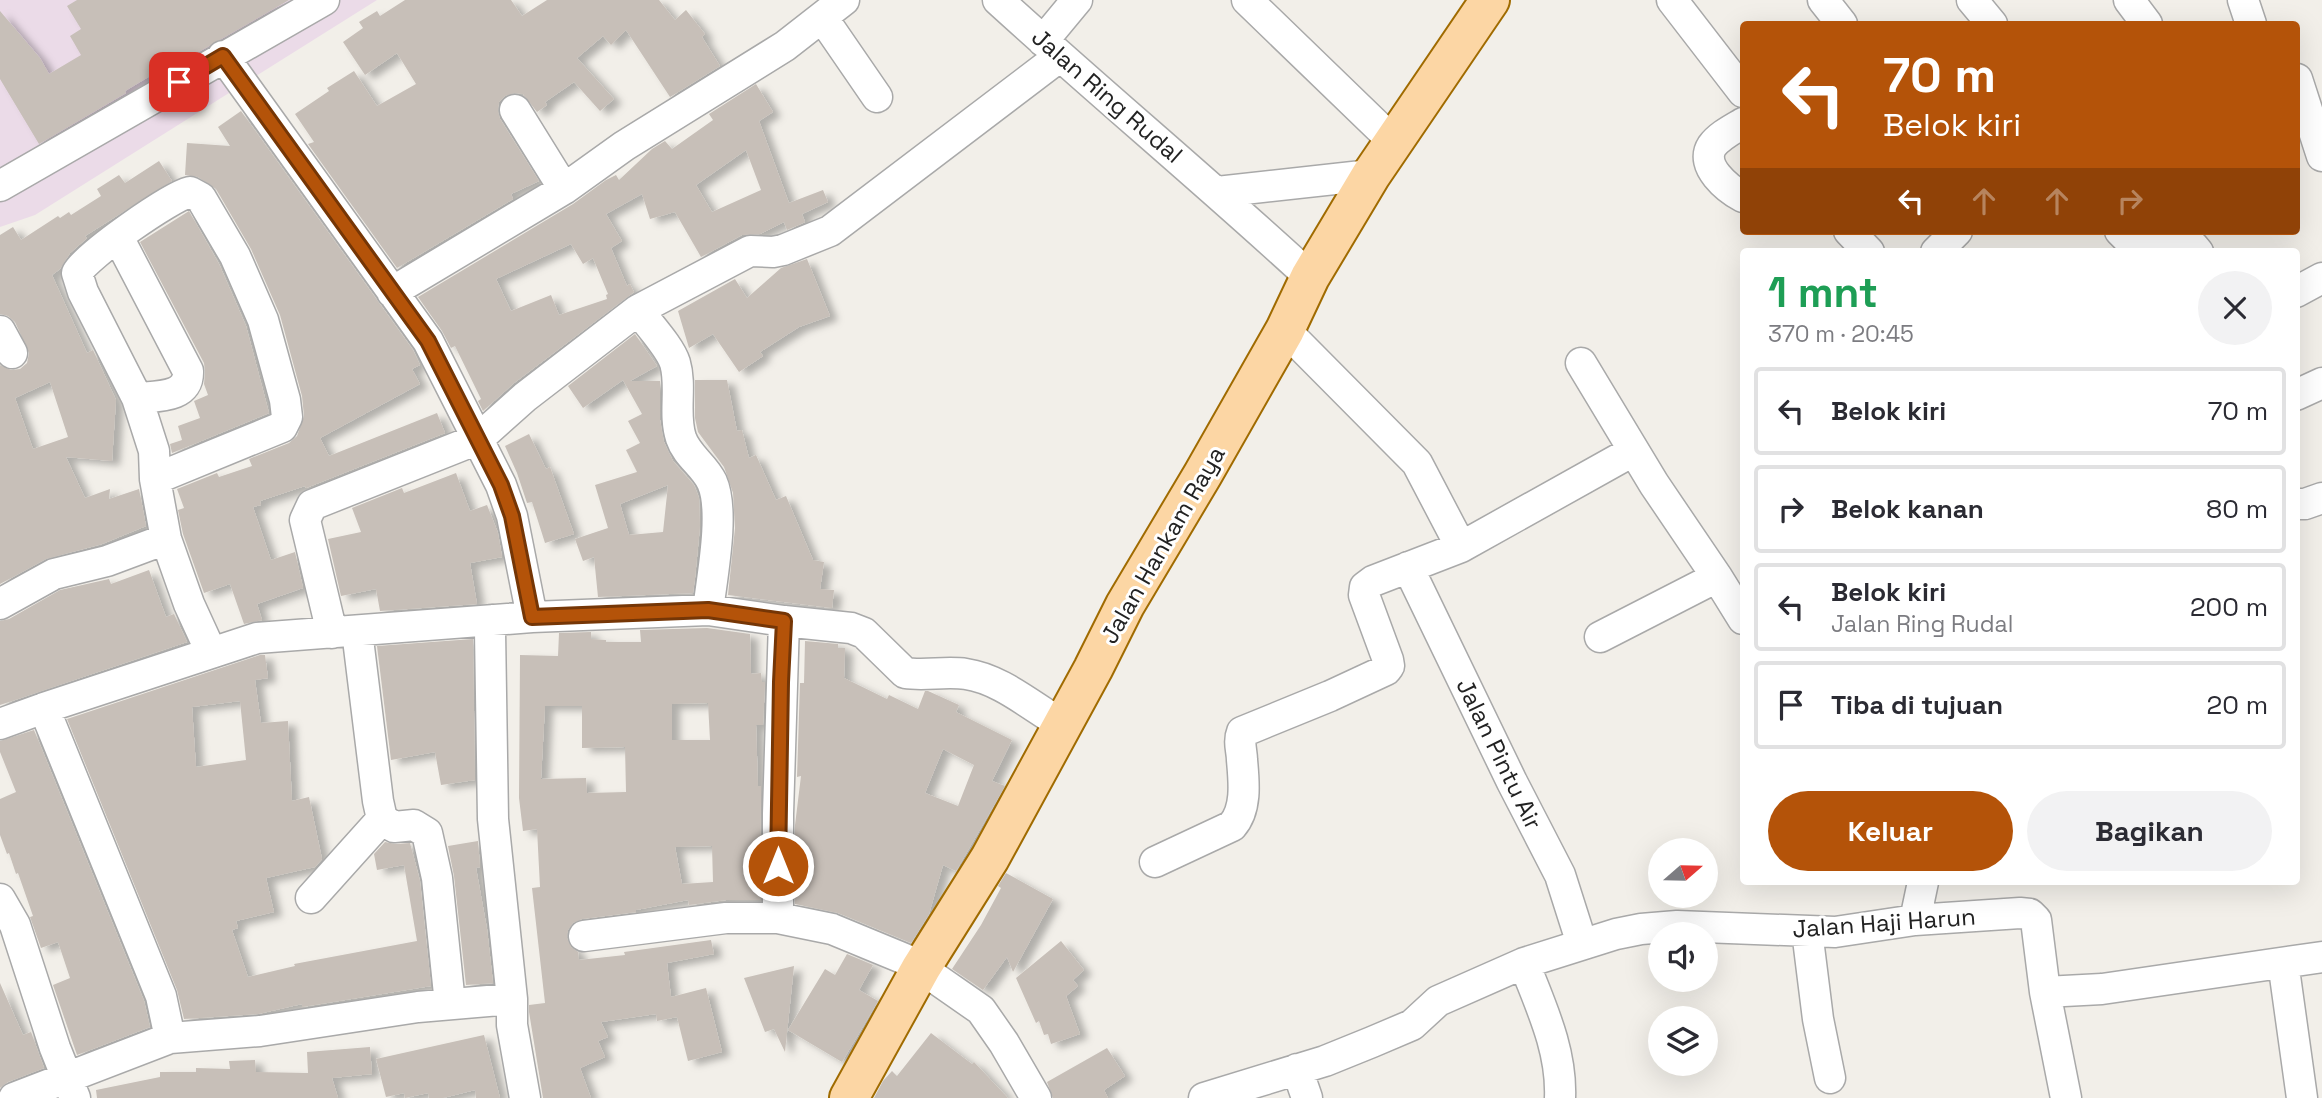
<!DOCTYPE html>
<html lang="id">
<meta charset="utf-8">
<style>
:root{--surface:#fff;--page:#f2f2f3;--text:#2b2b33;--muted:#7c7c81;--line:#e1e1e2;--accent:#b45309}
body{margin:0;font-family:"Space Grotesk",sans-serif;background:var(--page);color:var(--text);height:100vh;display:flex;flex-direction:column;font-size:26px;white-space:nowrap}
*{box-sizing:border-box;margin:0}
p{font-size:23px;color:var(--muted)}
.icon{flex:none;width:38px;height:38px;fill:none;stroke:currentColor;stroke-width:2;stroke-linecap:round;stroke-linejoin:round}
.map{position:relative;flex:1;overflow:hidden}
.details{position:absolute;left:1740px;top:248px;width:560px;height:637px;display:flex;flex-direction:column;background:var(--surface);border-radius:7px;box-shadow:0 7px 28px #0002}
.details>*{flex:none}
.hud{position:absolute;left:1740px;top:21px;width:560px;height:214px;border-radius:7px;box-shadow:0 7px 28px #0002;background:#b45309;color:#fff;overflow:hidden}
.needle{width:46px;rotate:70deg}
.buttons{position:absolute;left:1648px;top:838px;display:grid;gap:14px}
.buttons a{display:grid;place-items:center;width:70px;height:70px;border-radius:50%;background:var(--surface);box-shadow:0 7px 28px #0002;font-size:35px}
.pin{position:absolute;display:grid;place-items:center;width:60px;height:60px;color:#fff;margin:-30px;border-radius:14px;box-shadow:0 4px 10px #0006}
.me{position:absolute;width:77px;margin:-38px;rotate:0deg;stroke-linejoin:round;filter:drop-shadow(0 0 5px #0008)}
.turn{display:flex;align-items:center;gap:24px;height:147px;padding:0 28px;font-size:32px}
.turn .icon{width:91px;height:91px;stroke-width:2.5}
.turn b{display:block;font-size:49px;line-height:60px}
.lanes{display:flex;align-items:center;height:66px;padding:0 28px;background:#0003;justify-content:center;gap:35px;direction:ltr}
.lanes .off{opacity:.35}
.round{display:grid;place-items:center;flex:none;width:74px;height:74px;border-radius:37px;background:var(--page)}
.headline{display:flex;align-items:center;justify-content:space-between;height:119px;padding:0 28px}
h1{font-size:42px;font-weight:700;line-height:52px;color:#1e9e55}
.action{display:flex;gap:14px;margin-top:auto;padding:14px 28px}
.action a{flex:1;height:80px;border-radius:42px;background:var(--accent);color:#fff;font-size:28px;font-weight:700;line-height:80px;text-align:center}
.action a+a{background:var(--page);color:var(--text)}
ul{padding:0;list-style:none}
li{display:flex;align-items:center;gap:21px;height:88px;margin:0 14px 10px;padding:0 14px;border:4px solid var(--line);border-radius:7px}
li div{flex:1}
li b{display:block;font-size:26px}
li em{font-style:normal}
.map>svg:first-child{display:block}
</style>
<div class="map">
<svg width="2322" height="1098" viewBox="0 0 2322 1098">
<defs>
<filter id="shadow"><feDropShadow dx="8" dy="4.5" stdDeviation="3.5" flood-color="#0004"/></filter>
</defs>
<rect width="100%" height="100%" fill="#f2efe9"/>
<!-- industrial -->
<path fill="#ebdbe8" d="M0,0H377L35,215L0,227Z"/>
<!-- building -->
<path fill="#c7bfb8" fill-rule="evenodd" filter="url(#shadow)" d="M77,0H289L190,57L189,55L176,63L175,61L125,91L126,93L39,144L0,79V11L40,58L49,74L81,55L70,36L81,29L67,6Z
M405,0H511L522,16L547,0H659L675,20L686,10L705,34L702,37L720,66L670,97L626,30L611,45L603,36L577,58L614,99L600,111L574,82L545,102L547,105L537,112L523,94L514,93L505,96L499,102L498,111L500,119L539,181L511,194L513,199L397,268L308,144L314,142L295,114L329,91L327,88L354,71L377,106L416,84L397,53L365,75L343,42L363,28L359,22L377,11L380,16Z
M756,84L773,112L759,121L789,203L823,190L828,202L802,214L805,222L787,230L784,222L760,234L742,235L701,257L675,212L650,219L642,194L606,214L622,241L611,248L627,286L630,284L634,292L514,383L483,411L478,401L481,399L455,346L451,348L442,331L418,297L573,204L606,180L616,175L619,180L652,149L665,141L672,149L713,120L709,114ZM746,150L761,190L712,212L696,185ZM571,244L583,264L593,258L608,294L606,295L607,299L559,315L551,295L511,311L496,279Z
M241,111L413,350L420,365L412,369L420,384L320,438L329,456L437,413L445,433L306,488L305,486L260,501L261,505L253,507L271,560L295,552L303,588L257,604L262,620L244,624L230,584L204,593L183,534L178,510L184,508L177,489L217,473L219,477L252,466L249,459L289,443L297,436L304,416L302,396L280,315L251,249L216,189L198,177L185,175L187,143L230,146L218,127Z
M159,161L172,181L85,236L87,238L70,253L60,269L52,275L87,353L93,350L116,400L112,461L66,457L85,498L110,489L109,499L139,489L146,526L102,544L46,559L0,584V365L11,370L20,369L27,363L29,353L15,322L8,316L0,314V235L13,227L21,240L58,216L60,218L69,212L71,215L101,196L97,189L119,175L125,183ZM50,382L68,437L33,449L15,398Z
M189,211L219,264L246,326L269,413L172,453L170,444L182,440L178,426L200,418L194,401L208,395L204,384L205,372L204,363L140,242Z
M807,259L830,316L799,327L760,352L763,356L739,372L713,334L689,348L678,311L735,279L747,298L781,268Z
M635,334L657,366L630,381H660V420L664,442L673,461L694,485L699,498L700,526L695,578L693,593L598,597L594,557L583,561L575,539L608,528L595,485L637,472L626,450L640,443L628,421L642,414L623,380L583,408L568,386ZM668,485L663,532L629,535L620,504Z
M695,380H727L737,431L742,430L749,458L756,455L776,500L786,496L813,560L824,562L820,589L834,590L832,608L728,595L735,528L733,493L724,467L698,432L695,418Z
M529,434L546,469L550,467L574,534L545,543L532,502L527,503L517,473L505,446Z
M456,473L470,511L487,505L498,533L502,557L470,563L477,604L380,611L376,589L341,596L328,539L361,532L352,508L402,488L404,493Z
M149,570L166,617L174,614L187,642L0,705V621L9,619L60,590L109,579L111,584Z
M707,628L750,634L751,674L761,673L762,682H765L763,725H756L758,786H761L760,900H726L689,905L688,900L636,910V912L582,919L573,923L568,930L567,938L571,947L578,952L579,960L625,955L624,952L711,940L714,954L667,963L671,997L706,988L722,1052L688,1061L677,1017L657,1021L656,1014L601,1022L608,1037L598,1041L605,1057L580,1068L591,1098H543L529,1012V1005L545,1003L532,888L540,887L537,829L523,831L519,798L520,655L558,656L559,633L591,632V639L606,640V642H641L640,630ZM708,703L710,740H672V704ZM545,706H582V748L625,747L626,792L587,793L586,778L541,779ZM712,846L713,882L682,884L675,847Z
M473,639L475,780L441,785L435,752L391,760L377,646Z
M805,641L838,644V648H845L844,678L887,699L889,695L918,709L925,691H928L959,705L956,712L1012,740L992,781L1005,786L956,871L943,865L929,914L911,943L838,913L795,904V825L801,776L797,777L800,683H804ZM943,749L974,765L958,806L925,793Z
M260,655H265L268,678L255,680L261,723L288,721L292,801L309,797L322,859L315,867L266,878L274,912L236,921L238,928L232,930L248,977L295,966L294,964L417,941L404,865L377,870L374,854L385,842L396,844L410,843L420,881L431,986L302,1007V1004L258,1014L184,1019L177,990L67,719ZM240,701L246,760L196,767L192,707Z
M34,730L144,1001L150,1027L77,1055L53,985L70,978L58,942L41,948L30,917L33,916L18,873L16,874L9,853L7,854L0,835V799L16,792L0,752V741Z
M478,841L480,867L476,868L487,929L493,983L466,985L454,876L448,846Z
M1006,873L1053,899L1013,972L1007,957L983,990L952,969L981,925L1001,888L998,886Z
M1061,941L1084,970L1073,980L1078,986L1066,996L1080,1034L1051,1044L1048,1034L1044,1035L1039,1021L1036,1023L1016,978Z
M847,954L873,965L859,990L878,1001L842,1062L788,1030L825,969L835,975Z
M794,966L785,1052L774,1029L765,1032L744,978Z
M0,983L23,1035L31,1032L44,1068L8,1082L0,1088Z
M931,1033L972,1064L974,1062L1008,1098H874L883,1081L892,1071L897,1076Z
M484,1035L500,1098H476L475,1090L443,1098H429L428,1093L405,1098L404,1093L386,1097L376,1059Z
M370,1047L372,1074L332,1078L338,1098H97L96,1090L160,1077V1072H196V1068L230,1069L229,1061L255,1060L256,1072L308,1073L307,1052Z
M1107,1048L1125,1076L1104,1090L1108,1098H1053L1047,1082Z"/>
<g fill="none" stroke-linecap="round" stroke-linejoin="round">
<!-- minor casing -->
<g stroke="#a9a9a9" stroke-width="33">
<path id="minor" d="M998,0C1101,94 1208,183 1310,277
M1247,0L1394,142
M1672,0L1743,92
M1823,0L1842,24
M1972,0L1992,24
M2129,0L2147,24
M2243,0L2251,24
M822,17L877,97
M1043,41L1077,0
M223,56L428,341L501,485L512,516L532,617
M2297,79L2322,156
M515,110L564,189
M1743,123C1733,129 1719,136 1712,146C1699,166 1728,189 1743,197
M0,186L324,0
M1217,192L1371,175
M1849,231L1869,252
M2120,231L2138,249L2186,244L2193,246L2198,252
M118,237L188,371C189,398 158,396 137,398
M1936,252L1957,231
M392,292L564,189L624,146L785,46L844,0
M2296,292L2322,278
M638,310C649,325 670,347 675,363C682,387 673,414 681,438C687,456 704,465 712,482C725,511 712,577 708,610
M1285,330L1417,463L1461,547
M0,331L12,353
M1581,363L1654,484L1717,577L1743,619
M2296,395L2322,383
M155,479L282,427L287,417L285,400L263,320L235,256L201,198L190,192C170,197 87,255 77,273L83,292L137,398L154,451L155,479L166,539L189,604L211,652
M2296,504H2305L2322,498
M1408,567L1512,782L1560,875L1582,944
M0,604L54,574L107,561L166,539
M492,620L490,631L493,819L512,999
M357,631L378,801L382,819L394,827L414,825L427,833L437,878L450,1004
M332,633L305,520L312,505L478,439L525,397L638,310L750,251L773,252L783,250L830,231L1059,57
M1600,637L1717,577
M44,708L161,996L170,1038
M0,724L44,708L257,638L532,617L708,610L784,621L851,628L864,633L905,673C925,676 946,671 966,674C1001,679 1032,707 1062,724
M1155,862L1232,826C1247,809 1244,782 1242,760C1242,751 1238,742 1242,732L1330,696L1386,670L1389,666L1388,660L1364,595L1365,587L1373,581L1461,547L1633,451
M311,898L382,819
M0,899L15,925L55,1048L75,1098
M778,918V814L784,621
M1915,920L1923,882
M1807,931L1818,1019L1830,1078
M584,936L726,918H778L832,929L912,962L981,1010L1004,1043L1036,1098
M1524,963C1541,1007 1562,1050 1560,1098
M2286,963L2285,976L2302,1098
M2045,992L2102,989L2322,957
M1297,1069L1307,1098
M14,1098L170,1038L260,1031L418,1007L512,999V1025L525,1098
M1204,1098L1325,1061L1372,1042L1412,1025L1438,1001L1524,963L1616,934L1641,929L1677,926L1835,932L1915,920L2020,913L2030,914L2036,920L2045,992L2066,1098"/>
</g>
<!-- major casing -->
<g stroke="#a06b00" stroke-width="42">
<path id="major" d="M849,1098L921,968L990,858L1093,669L1125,605L1203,474L1285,330L1310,277L1371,175L1490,0"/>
</g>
<!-- minor -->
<use href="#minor" stroke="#fff" stroke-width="30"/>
<!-- major -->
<use href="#major" stroke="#fcd6a4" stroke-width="38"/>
</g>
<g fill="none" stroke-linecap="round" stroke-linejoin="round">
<!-- route casing -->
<g stroke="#753606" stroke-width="18">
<path id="route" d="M179,82L223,56L428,341L501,485L512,516L532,617L708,610L784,621L781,682L778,866"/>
</g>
<!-- route -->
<use href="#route" stroke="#b45309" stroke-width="12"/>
</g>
<g text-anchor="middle" stroke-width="6" stroke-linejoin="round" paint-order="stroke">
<!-- street labels -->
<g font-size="24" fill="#222" stroke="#fff">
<text transform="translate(1107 96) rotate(41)" y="8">Jalan Ring Rudal</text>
<text transform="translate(1163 545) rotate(-60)" y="8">Jalan Hankam Raya</text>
<text transform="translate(1499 754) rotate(64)" y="8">Jalan Pintu Air</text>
<text transform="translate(1884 923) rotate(-4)" y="8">Jalan Haji Harun</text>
</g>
</g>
</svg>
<div class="buttons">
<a><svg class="needle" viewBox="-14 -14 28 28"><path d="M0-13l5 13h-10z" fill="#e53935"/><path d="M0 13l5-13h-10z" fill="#7c7c81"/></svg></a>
<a><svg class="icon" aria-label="sound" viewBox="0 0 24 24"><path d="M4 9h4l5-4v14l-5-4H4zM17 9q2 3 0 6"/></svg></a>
<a><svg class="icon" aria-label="layers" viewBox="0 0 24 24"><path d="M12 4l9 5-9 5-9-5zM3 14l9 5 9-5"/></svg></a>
</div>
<div class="pin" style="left:179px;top:82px;background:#d93025"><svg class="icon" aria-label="arrive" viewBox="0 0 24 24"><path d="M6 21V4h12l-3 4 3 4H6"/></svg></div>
<svg class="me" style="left:778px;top:866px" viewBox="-20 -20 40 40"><circle r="17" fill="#b45309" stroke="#fff" stroke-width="3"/><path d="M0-11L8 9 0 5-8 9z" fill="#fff"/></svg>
<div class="hud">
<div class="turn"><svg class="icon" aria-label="left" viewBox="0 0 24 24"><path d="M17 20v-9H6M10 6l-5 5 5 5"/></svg><div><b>70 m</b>Belok kiri</div></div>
<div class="lanes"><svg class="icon" aria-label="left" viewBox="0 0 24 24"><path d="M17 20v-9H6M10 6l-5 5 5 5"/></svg><svg class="icon off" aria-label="ahead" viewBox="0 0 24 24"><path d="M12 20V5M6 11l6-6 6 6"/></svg><svg class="icon off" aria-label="ahead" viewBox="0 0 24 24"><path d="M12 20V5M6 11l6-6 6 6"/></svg><svg class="icon off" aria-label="right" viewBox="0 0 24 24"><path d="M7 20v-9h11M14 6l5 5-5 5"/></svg></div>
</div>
<section class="details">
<div class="headline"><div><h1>1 mnt</h1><p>370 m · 20:45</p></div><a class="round"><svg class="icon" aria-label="close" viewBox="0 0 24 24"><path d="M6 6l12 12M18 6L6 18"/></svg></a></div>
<ul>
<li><svg class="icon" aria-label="left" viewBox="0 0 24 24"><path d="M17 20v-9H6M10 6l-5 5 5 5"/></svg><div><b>Belok kiri</b></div><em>70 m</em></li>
<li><svg class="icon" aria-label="right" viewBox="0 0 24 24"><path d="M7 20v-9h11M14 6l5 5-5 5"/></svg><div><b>Belok kanan</b></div><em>80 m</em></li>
<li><svg class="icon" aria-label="left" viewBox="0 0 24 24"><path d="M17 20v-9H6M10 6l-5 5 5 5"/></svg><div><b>Belok kiri</b><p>Jalan Ring Rudal</p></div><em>200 m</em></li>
<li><svg class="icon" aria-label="arrive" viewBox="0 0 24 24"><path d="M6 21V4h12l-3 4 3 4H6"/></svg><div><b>Tiba di tujuan</b></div><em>20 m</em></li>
</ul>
<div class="action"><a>Keluar</a><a>Bagikan</a></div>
</section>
</div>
